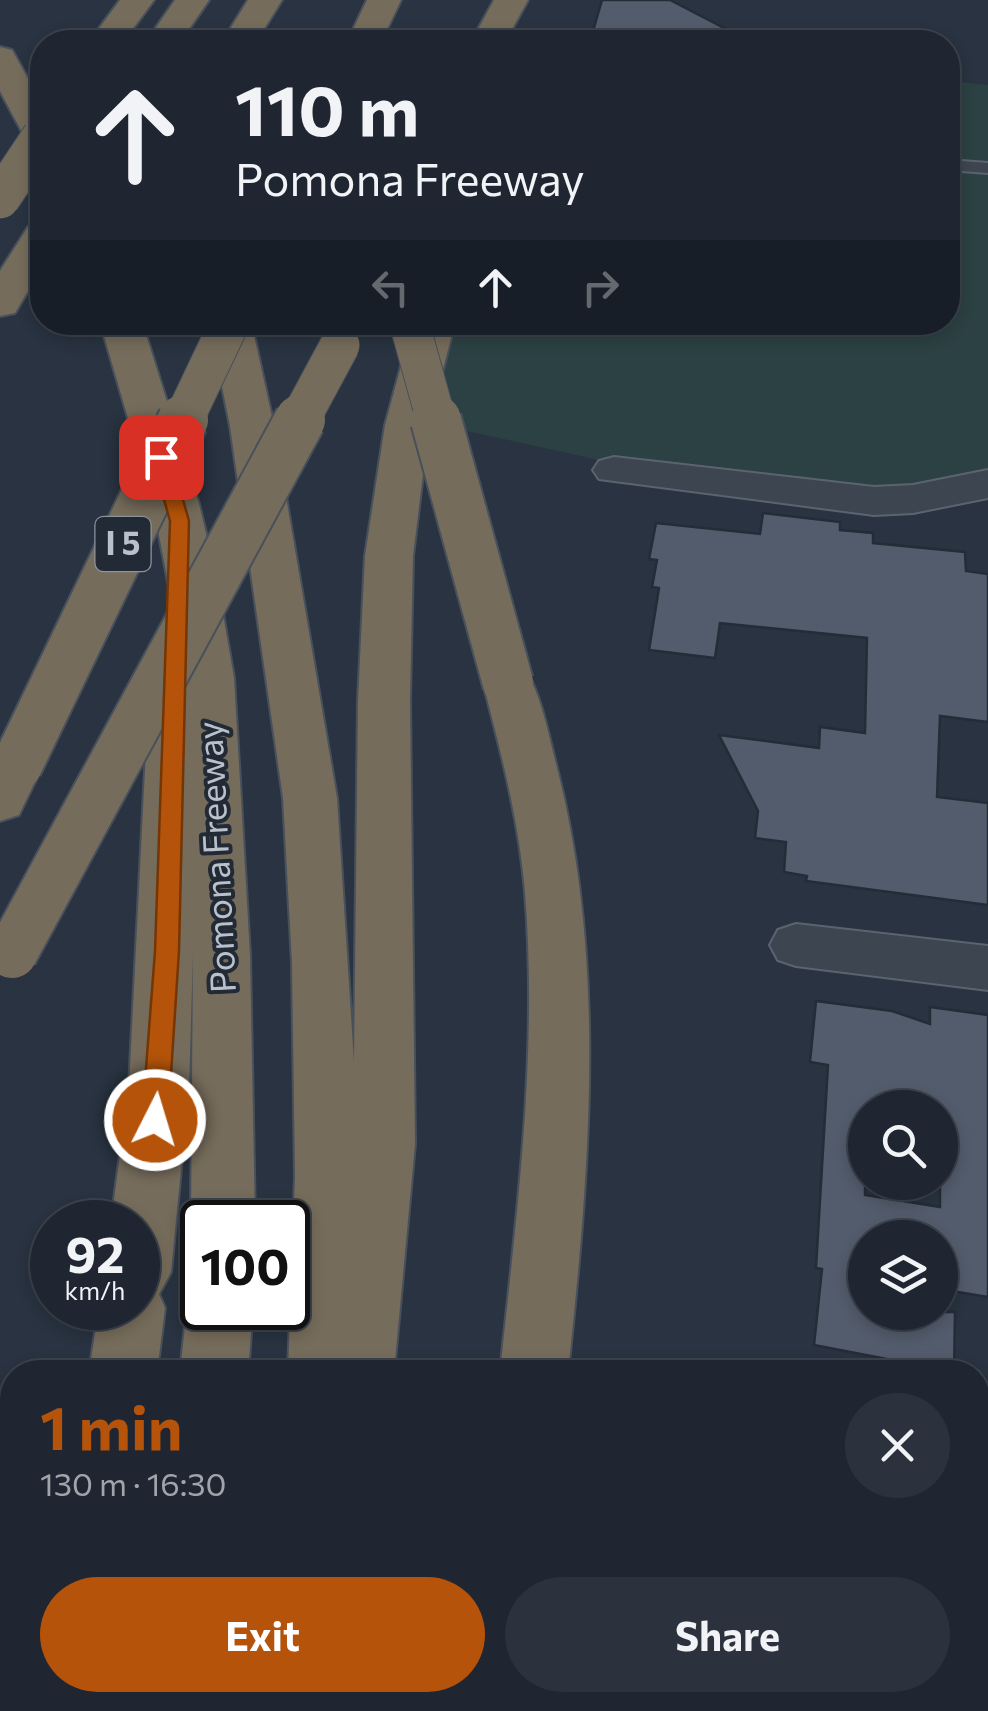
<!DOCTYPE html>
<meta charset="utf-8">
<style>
:root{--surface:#1f2631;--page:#2c323d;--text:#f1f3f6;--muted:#a1a5ab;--line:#3c434d;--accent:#b45309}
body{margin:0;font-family:Commissioner,sans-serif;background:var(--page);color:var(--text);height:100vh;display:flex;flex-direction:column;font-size:38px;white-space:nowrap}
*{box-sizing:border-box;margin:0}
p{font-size:32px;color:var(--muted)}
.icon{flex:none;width:55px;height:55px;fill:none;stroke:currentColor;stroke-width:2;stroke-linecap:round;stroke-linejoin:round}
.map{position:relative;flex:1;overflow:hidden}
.details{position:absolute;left:0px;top:1360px;width:990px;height:352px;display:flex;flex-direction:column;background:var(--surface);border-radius:40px 40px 0 0;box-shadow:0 5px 15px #0003,0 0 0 2px var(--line)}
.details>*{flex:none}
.top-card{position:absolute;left:30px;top:30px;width:930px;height:305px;border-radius:40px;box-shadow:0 5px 15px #0003,0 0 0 2px var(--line);background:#1f2631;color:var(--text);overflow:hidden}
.fabs{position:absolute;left:848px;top:1090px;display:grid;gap:20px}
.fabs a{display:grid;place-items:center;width:110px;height:110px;border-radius:50%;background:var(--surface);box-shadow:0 5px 15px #0003,0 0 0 2px var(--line);font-size:50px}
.speed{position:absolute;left:30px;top:1200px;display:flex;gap:20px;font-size:50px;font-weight:700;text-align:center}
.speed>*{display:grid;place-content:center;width:130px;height:130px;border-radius:50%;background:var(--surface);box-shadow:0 5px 15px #0003,0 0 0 2px var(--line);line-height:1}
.speed small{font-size:25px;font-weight:400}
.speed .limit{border:5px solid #111;border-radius:15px;background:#fff;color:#111}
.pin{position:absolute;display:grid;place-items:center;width:85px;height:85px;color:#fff;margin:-42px;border-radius:20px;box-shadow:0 5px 15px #0006}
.me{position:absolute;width:110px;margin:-55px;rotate:5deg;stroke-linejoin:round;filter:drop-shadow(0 0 8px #0008)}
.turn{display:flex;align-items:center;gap:35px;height:210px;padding:0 40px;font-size:45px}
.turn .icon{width:130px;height:130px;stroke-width:2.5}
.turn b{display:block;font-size:70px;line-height:85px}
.lanes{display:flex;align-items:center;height:95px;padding:0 40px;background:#0003;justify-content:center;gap:50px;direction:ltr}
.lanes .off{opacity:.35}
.round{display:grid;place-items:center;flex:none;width:105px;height:105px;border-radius:52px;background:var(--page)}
.head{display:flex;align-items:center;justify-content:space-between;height:170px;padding:0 40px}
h1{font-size:60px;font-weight:700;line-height:75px;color:var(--accent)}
.primary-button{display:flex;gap:20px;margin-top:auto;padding:20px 40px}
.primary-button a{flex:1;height:115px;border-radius:60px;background:var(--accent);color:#fff;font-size:40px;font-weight:700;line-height:115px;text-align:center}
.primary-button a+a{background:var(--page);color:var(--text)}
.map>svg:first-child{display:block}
</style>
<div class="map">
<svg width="988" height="1711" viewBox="0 0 988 1711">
<rect width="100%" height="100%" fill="#293341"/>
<!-- green -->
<path fill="#2c4143" d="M948,81L988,85V478L906,496L617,464L453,428L432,362L448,323L948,322Z"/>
<!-- building -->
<path fill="#535c6c" stroke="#242c38" stroke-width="2.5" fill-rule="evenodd" d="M602,0H670L751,42H647L591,38Z
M763,513L840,522V530L873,533V543L965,552L966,571L988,574V722L940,716L937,797L988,803V905L806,881L807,876L784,872L786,842L755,838L758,811L719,735L819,748L820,727L865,733L867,638L720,623L715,658L649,650L659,588L652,587L657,560L649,559L656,523L760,534Z
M816,1001L892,1011L930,1024V1007L988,1015V1297L940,1289V1238H865V1312H955L954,1372L814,1345L822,1269L816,1268L828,1065L810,1062ZM865,1108H940V1207L865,1195Z"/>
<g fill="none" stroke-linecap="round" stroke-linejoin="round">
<!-- service casing -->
<g stroke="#5b636e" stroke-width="4">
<path id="service" d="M948,160L988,163V173L948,170Z"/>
</g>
<!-- minor casing -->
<g stroke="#5b636e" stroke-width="4">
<path id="minor" d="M614,457L874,487L913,485L988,470V498L913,513L874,515L599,479L593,470L599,461Z
M796,924L988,946V990L796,966L778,960L770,945L778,930Z"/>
</g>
<!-- motorway casing -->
<g stroke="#48505b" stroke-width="4">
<path id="motorway" d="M120,0H154L123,42H89Z
M175,0H209L180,42H146Z
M248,0H282L256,42H222Z
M367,0H401L381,42H347Z
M494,0H528L505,42H471Z
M0,47L12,50L42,104V148L29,145L0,91Z
M42,223V267L15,313L0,316V271L28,227Z
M100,322H142L199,504L217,579L234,678L250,955L255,1222H202V1244L191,1222L193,953L189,1087L171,1272L159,1294L165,1308L157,1372H89L99,1308H138V1222H111L129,1087L151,651L158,638L178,634L153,504Z
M209,322H251L274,426L337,798L354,1062L358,700L365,556L385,425L413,322H455L429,425L413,556L410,700L415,1144L394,1372H288L295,1176L292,963L283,798L230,426Z
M508,665L526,670C543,700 549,738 558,772C607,967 589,1175 568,1372H500C517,1213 538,1053 525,892C519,821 501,752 483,683L490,670Z
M17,745L36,751L43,765L19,815L0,821V750Z
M202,1283V1308H253L248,1372H180L187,1308L197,1286Z
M34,1700H110L107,1711H31Z
M135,1700H211L210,1711H134Z
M287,1700H363L362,1711H286Z
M467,1700H543L542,1711H466Z"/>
</g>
<!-- service -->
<use href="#service" fill="#3d4551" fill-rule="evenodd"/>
<!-- minor -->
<use href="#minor" fill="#3d4551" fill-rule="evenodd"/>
<!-- motorway -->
<use href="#motorway" fill="#766c5b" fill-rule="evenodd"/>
<!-- motorway-bridge-far1 casing -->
<g stroke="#48505b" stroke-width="41" stroke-linecap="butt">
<path id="motorway-bridge-far1" d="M0,199L42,136
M409,322L437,423
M182,423L230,322
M298,423L340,345"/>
</g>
<!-- motorway-bridge casing -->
<g stroke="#48505b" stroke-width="54" stroke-linecap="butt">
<path id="motorway-bridge" d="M436,420L508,683
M17,765L183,420
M12,953L300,420"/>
</g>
<!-- motorway-bridge-far1 -->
<use href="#motorway-bridge-far1" stroke="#766c5b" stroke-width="39"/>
<!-- motorway-bridge -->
<use href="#motorway-bridge" stroke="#766c5b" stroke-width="50"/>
</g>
<!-- route -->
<path fill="#b45309" stroke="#753606" stroke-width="2.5" d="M161,451L171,457L189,521L179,951L168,1120L164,1127L155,1131L146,1127L142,1120L155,951L170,521L152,457Z"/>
<g text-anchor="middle" stroke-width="8" stroke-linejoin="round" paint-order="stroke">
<!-- shield labels -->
<rect fill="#222a36" stroke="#8c949e" stroke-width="2.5" x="95.5" y="517" width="55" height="54" rx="8"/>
<g font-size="32" font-weight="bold" fill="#bac1cb">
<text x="123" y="555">I 5</text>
</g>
<!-- street labels -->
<g font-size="35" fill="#bac1cb" stroke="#222a36">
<text transform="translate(217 857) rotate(-93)" y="12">Pomona Freeway</text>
</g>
</g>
</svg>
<div class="fabs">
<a><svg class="icon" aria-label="search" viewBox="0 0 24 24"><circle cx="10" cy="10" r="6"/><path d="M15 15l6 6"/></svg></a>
<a><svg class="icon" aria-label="layers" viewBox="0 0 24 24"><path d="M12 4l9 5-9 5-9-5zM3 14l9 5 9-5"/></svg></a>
</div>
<div class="speed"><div>92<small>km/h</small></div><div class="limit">100</div></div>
<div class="pin" style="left:161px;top:457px;background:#d93025"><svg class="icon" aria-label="arrive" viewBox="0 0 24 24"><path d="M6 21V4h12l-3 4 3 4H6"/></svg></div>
<svg class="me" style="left:155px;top:1120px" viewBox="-20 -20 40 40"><circle r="17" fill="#b45309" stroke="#fff" stroke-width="3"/><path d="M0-11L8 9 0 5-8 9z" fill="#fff"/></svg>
<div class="top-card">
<div class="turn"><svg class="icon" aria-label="ahead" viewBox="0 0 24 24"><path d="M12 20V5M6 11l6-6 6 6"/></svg><div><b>110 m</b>Pomona Freeway</div></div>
<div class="lanes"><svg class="icon off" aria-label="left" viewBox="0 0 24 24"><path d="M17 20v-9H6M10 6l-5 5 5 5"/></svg><svg class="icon" aria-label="ahead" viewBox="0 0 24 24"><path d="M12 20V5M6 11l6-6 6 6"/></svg><svg class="icon off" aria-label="right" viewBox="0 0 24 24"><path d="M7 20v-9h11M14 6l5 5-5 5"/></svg></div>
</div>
<section class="details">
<div class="head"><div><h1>1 min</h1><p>130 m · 16:30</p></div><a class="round"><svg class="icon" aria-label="close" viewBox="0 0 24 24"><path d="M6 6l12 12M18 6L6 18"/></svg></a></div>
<div class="primary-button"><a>Exit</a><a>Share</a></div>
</section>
</div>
